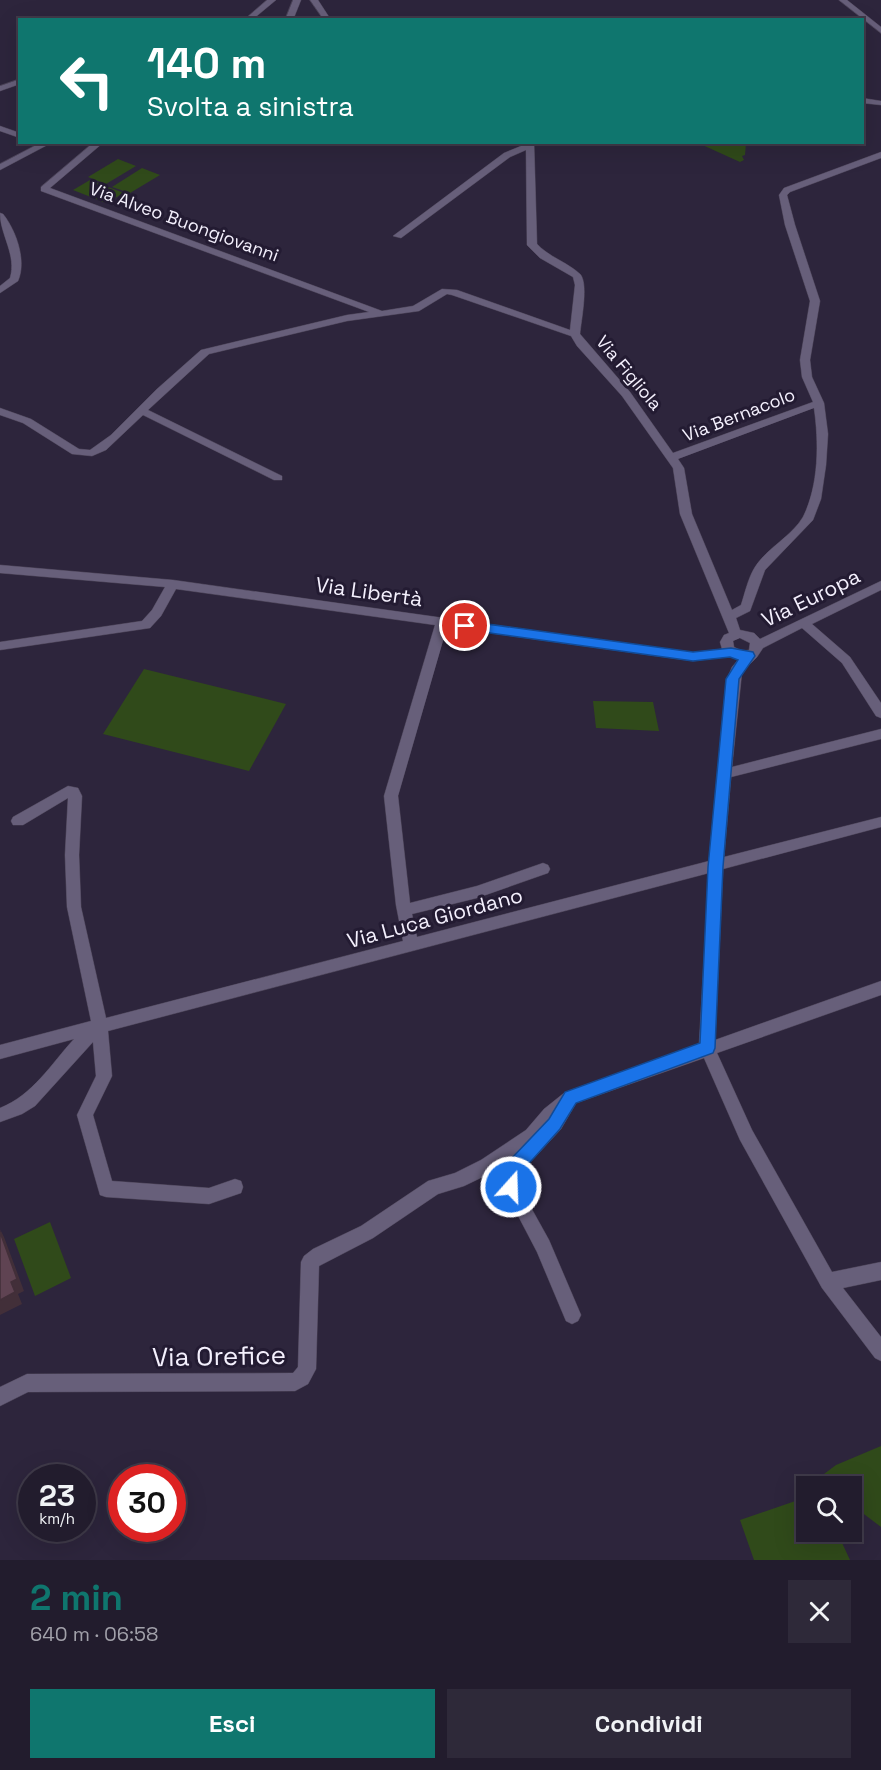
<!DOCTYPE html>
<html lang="it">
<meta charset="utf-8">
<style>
:root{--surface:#221c2d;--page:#2e2939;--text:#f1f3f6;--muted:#a2a1aa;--line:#3f3a49;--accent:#0f766e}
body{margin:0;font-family:"Space Grotesk",sans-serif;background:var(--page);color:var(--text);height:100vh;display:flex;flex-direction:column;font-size:22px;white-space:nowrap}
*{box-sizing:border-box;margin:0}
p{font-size:20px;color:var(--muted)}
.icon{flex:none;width:33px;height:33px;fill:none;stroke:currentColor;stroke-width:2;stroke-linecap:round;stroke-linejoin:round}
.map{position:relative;height:1560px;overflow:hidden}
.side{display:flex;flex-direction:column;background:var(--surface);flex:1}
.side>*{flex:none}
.hud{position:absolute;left:18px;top:18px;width:846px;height:126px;border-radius:0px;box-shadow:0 6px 24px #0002,0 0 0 2px var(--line);background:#0f766e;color:#fff;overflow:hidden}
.tools{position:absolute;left:796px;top:1476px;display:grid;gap:12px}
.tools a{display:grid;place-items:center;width:66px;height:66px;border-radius:0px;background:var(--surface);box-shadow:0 6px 24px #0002,0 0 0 2px var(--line);font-size:30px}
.speed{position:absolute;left:18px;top:1464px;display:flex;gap:12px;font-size:30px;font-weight:700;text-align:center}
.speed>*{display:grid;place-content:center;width:78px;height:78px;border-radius:50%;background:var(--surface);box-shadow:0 6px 24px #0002,0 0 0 2px var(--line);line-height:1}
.speed small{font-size:15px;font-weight:400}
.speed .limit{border:9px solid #d22;background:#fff;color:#111}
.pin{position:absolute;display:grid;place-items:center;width:51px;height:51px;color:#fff;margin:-26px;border:3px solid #fff;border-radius:50%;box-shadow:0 2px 6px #0007}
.me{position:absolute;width:66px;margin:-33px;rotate:20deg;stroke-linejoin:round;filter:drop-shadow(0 0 4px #0008)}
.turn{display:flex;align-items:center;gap:21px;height:126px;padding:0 30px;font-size:27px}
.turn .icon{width:78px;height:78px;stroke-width:2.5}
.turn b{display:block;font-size:42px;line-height:51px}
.round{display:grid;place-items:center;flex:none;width:63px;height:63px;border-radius:0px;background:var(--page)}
.headline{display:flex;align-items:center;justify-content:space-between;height:102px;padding:0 30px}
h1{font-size:36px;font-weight:800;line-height:45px;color:var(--accent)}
.action{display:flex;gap:12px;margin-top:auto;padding:12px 30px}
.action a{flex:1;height:69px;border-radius:0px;background:var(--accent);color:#fff;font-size:24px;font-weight:800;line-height:69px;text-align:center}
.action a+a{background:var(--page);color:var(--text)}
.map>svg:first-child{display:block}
</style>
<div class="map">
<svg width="881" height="1560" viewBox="0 0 881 1560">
<rect width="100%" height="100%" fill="#2d253c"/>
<!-- green -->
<path fill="#304a1a" d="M698,143H746L745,155L742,156L744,160L740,162Z
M118,159L136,166L106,184L88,177Z
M142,168L160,175L130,193L112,187Z
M90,180L124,193L106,203L73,190Z
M144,669L286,704L249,771L103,734Z
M593,701L653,702L659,731L596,728Z
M50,1222L71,1278L35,1296L14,1239Z
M881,1446V1527L852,1505V1486H832L824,1474L836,1465Z
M807,1497V1532H837L850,1560H754L740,1520Z"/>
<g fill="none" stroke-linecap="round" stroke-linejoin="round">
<!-- minor casing -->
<g stroke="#4b4357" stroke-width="1">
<path id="minor" d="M267,0H276L252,20H244Z
M293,0H301L293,20H285Z
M310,0H318L331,20H324Z
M839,0H847L881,27V33Z
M20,79V84L0,91V86Z
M862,98L881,101V105L862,103Z
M0,126L20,133V138L0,131Z
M42,142H53L0,170V164Z
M94,142H104L50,188L382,311L413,306L442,289L457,290L570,330L575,285L573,277L540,258L527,245L526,150L510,157L401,238L393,236L504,153L526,144V142H534L537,244C549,257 567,262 580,274C589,283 581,321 580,334L630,392L673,453L813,402L802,377L800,360L810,301L785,225L779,195L784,188L881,152V158L790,192L787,195L795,225L820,301L810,360L812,377L824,403L828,434L826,465L821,499L813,520L765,570L750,611L736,618L740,630L754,633L760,639L881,581V590L812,624L850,657L881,703V718L876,716L842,663L802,628L763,648L757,657L742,672L732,767L881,729V739L731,777L724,857L881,817V827L723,869L715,1040L881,981V995L717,1053L752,1130L832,1272L881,1262V1280L843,1288L881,1337V1361L875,1358L822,1288L740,1140L704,1058L576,1103L561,1129L523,1170L519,1186L549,1240L581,1315L578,1321L572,1324L566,1321L537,1252L503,1187L504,1176L513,1158L493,1172L464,1186L438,1194L373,1238L319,1266L316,1369L308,1384L295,1391L28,1392L0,1406V1387L27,1374L293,1373L298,1367L301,1262L304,1256L313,1249L361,1226L428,1181L455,1173L481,1160L526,1130L544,1109L564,1093L699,1045L709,873L108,1031L112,1076L93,1115L112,1181L209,1188L235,1179L241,1181L243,1187L241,1193L209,1204L106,1197L100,1195L77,1115L96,1076L93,1042L35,1106L22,1114L0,1122V1108C33,1095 51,1064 74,1039L0,1059V1045L91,1021L67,907L65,855L68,798L23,825H13L11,821L13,817L68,786L78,788L82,796L79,855L81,907L106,1018L403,941L396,905L384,796L435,625L176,589L161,616L150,628L0,650V642L142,621L152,610L165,587L0,573V565L173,580L693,653L722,649L720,642L724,635L729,633L680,514L673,468L622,396L577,346L571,336L452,295L447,294L419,311L347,321L209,354L148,410L282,476V480H274L143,415L106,450L92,456L72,454L23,423L0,415V408L31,419L79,449L90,450L111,435L157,389L201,350L347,315L369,312L41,191V187ZM814,408C819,442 819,485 803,517C792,536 767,548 755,567C748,578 745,593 741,605L732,610L692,514L684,468L678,459ZM447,627L693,661L731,656L738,660L732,667L727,679L709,861L417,937L412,914L477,898L548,873L550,869L548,865L543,863L477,886L410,903L398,796ZM740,638L750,643L749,650L742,651L734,647L733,641Z
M0,213L3,214C16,230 27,261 18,281L0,293V286L10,278C17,255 0,235 0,213Z"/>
</g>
<!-- minor -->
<use href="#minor" fill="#675f7a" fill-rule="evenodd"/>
</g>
<!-- shaded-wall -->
<path fill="#422f39" d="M0,1229L4,1237L24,1291L18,1294L22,1304L0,1315V1300L11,1282Z"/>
<!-- building -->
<path fill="#5f4352" stroke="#422f39" stroke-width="1.5" d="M0,1232L17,1279L11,1282L15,1292L0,1300Z"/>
<!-- route -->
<path fill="#1a73e8" stroke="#114b97" stroke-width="1.5" d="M465,621L693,652L731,648L753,652L755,656L739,679L723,867L715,1048L713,1053L576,1103L560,1129L523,1170L517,1193L511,1195L505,1193L503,1187V1176L511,1159L549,1119L565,1092L700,1043L708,867L726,679L738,660L730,657L693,661L460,629L458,626L460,623Z"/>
<g text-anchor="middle" stroke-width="6" stroke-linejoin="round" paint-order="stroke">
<!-- far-street labels -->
<g font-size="18" fill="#f4f0fd" stroke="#231b32">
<text transform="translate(184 222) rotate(20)" y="6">Via Alveo Buongiovanni</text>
<text transform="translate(629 373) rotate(50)" y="6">Via Figliola</text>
<text transform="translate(739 415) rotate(-21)" y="6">Via Bernacolo</text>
</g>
<!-- street labels -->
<g font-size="21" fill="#f4f0fd" stroke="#231b32">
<text transform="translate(369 592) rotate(8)" y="7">Via Libertà</text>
<text transform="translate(811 598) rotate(-26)" y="7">Via Europa</text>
<text transform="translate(435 918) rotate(-15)" y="7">Via Luca Giordano</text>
</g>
<!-- near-street labels -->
<g font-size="26" fill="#f4f0fd" stroke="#231b32">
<text transform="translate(219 1356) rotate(-1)" y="9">Via Orefice</text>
</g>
</g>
</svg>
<div class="tools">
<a><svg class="icon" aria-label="search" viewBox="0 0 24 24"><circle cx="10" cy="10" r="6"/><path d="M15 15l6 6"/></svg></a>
</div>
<div class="speed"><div>23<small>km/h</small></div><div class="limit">30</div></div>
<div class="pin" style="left:465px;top:626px;background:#d93025"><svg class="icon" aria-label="arrive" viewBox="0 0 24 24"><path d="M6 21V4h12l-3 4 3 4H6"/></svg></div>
<svg class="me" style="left:511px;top:1187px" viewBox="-20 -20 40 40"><circle r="17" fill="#1a73e8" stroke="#fff" stroke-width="3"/><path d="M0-11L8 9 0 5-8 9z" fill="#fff"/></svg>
<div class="hud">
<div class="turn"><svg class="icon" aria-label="left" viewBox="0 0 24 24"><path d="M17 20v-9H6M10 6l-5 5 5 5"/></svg><div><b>140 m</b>Svolta a sinistra</div></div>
</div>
</div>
<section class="side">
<div class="headline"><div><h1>2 min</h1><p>640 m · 06:58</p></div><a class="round"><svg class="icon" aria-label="close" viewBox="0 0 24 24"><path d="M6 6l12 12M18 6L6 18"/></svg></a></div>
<div class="action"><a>Esci</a><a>Condividi</a></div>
</section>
